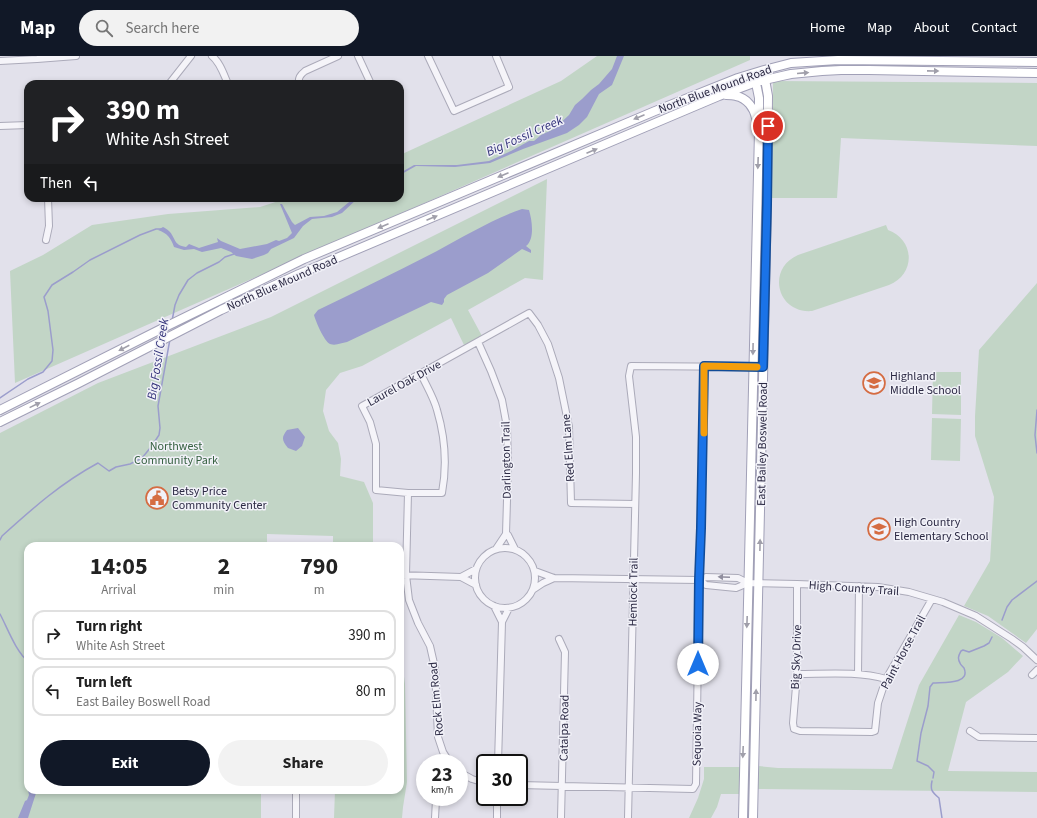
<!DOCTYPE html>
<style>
:root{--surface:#fff;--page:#f2f2f2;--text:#222;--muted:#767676;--line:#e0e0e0;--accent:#111827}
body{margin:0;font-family:"Source Sans 3",sans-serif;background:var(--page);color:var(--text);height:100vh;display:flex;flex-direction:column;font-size:15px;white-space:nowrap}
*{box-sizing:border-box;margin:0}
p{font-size:13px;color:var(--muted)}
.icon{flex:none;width:22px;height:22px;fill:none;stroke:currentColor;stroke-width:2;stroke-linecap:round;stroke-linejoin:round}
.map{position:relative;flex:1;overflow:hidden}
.drawer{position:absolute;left:24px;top:486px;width:380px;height:252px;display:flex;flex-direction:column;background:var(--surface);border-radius:12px;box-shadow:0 2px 6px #0003}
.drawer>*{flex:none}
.hud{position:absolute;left:24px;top:24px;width:380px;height:122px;border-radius:12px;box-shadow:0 2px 6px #0003;background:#202124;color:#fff;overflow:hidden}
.speed{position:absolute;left:416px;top:698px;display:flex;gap:8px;font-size:20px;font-weight:700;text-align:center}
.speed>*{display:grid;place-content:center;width:52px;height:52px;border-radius:50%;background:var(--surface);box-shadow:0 2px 6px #0003;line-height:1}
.speed small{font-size:10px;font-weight:400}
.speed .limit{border:2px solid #111;border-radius:6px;background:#fff;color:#111}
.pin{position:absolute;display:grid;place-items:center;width:34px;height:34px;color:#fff;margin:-17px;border:2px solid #fff;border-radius:50%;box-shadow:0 1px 4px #0007}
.me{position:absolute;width:44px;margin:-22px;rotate:0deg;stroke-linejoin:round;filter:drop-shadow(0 0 3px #0008)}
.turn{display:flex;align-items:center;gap:14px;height:84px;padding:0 16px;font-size:18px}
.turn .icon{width:52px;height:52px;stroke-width:2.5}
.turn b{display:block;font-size:28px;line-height:34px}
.then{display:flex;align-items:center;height:38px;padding:0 16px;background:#0003;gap:8px;font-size:15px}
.eta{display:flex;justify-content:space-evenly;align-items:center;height:68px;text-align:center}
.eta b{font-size:24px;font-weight:700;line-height:28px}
.action{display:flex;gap:8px;margin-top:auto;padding:8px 16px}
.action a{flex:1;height:46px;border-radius:24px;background:var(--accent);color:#fff;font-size:16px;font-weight:700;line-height:46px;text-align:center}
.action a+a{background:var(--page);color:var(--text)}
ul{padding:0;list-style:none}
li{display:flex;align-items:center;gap:12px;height:50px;margin:0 8px 6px;padding:0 8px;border:2px solid var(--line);border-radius:12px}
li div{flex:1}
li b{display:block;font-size:15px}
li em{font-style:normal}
header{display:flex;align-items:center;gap:24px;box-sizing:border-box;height:56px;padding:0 20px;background:var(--accent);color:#fff}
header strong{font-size:19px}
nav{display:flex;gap:22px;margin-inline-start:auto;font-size:14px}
.search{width:280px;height:36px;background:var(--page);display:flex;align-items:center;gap:10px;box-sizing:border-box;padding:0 14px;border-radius:22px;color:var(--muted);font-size:15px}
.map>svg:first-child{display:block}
</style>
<header>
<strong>Map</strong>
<div class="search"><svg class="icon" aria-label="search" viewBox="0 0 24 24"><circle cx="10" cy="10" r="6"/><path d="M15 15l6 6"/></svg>Search here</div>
<nav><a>Home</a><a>Map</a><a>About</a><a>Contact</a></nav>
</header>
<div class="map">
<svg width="1037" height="762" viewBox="0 0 1037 762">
<rect width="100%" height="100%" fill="#e2e1eb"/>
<!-- green -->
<path fill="#c2d5c6" d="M597,0H750V4L15,327L10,215L43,199L92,169L168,158L260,151L288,142H400V99L561,25Z
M773,25L1037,27V90L841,82L837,142H772Z
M547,123L543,224L525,222L468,254L482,280L464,289L451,262L362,310L340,317L326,334L323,355L329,375L338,387L341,403L340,420L364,426L373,447V490H333V480L267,478V490H28V734H261V762H0V377L98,327L271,261Z
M886,169L888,174C915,184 916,218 889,229L812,255C777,258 766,213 798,199Z
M1037,227V573L1026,587L988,560L964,550L990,505L994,441L975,380V360L979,294Z
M933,316H961V359L932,358Z
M932,362L961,363L960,405L931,404Z
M959,559L976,566L1002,582L1023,600L1008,616L966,646L948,715L1037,716V736L758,733V710L778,712L892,713L919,629Z
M400,606L403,613L405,628L407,726L403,751L402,762H334L335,734H400Z
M704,711H741L740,738H721L717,751L711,762H689L698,742L704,723Z"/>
<!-- water -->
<path fill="#9b9dcc" d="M617,0H624L612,29L599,38L587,61L579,69L567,77L523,93L490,107L455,111L416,110L400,119V117L414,109H457L489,105L511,95L529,85H534L541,79L554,73L569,59L575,49L582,43L591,34L599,28L612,13Z
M354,142H358L342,157L332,161L312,163L303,170L294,182L271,193L268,197L264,199L252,203L236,200L231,196L221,192L202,196L194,193L184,194L174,191C171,182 167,177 158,174L163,171C165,172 167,173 169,175C176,182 173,189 186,191L189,188L199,192L218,186L217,182L221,185L240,193L267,188L276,184L279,185L287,182L292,177L280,148H282L292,166L295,169L310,161L324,160L337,156Z
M522,153L529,154C532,164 535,183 526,190L531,194V197L522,193L488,217L447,239L444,243V246L442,249L431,246L347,286C341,287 336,290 330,288C324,285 316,266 314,259L318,254C358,235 398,215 437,195C465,180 493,163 522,153Z
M298,372L305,381L302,390L296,395L288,392C282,384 281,382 287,374Z
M28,734H37L28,762H18L25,745L27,744L29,739Z"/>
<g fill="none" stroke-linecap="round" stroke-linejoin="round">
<!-- stream -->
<path stroke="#9b9dcc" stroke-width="1.5" d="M172,265L175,249L179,239L188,224L197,217L219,206L225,201L234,198
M0,342L28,323L43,316L52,305L53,294L48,255L44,241L52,229L73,216L90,204L140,179L156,173H161
M1037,354L1035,379L1037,397
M0,484L2,480C33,452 61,427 98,407L109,415L116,411L130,408L142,402L151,391L159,379L160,372L158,350L170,283
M0,558C7,571 16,596 28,605
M1002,564L1007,551L1012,544L1037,525
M933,722L934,716L928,710L917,705L921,677L928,650L930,631L933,627C942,626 971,629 964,612C963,611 960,608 960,607C957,602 959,599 961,595L963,594L969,596L984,590L989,587L992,581
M932,725C930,734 932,736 939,742L942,762"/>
<!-- minor casing -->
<g stroke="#abaab9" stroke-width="8">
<path id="minor" d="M212,0C220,6 224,19 228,28
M358,0L371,28
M428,0L454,55L509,31L496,0
M0,5L37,3L76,0
M169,28L191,0
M299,28C298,22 300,19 305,15L338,0
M0,70L28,69
M46,184L49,170L48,142
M478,286L491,315L502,344L507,371L508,410L506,478L496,493
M421,318C426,329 434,342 437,354C445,381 447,410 442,437H408L376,434V388L370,366L362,350L529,257L538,269L548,288L559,322L569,371L571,447L635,448
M408,437L406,519L409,544L418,567L430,590L435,612L438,681L443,696L450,707
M506,478L508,479L515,493
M475 522a30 30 0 1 1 60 0a30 30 0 1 1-60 0Z
M535,515L554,522L699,524L706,521L738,522L748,527
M400,519L461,521L476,529
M461,521L476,513
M699,524L706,529L736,532L748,527L797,528L878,531L909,536L943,546L976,560L1012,583L1023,591L1037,604
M797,528V618L793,667L794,673L800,675L872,676L875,675L878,647L886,623L932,543
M534,533L543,527L554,522
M494,550L502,566L498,707
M502,566L509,552
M559,583L565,596L561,762
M797,618C826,618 858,615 886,623
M858,618L859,530
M1032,619L1037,614
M970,675L979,681L1037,682
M459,716L472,723L485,727
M519,729L693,733L696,728L699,524L701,473L704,310
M296,762V734
M435,762L436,744L437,741
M497,762V741
M628,762L636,417V381L629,320L631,310L758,311"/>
</g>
<!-- major casing -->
<g stroke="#a1a0b7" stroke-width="10">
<path id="major" d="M726,39C729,39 733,39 736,40C747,42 754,52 756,62
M0,354L159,274L304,203L655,55L738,22L764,14L791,7L838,4L1037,6
M0,366L79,327L221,254L299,218L719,40L756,26L782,20L791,18L822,15L841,14H869L1037,17
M743,762L759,75V42L755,22
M753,762L767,147L768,40L764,18"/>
</g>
<!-- minor -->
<use href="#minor" stroke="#f5f4f9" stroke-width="6"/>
<!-- major -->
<use href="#major" stroke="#fff" stroke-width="8"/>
</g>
<!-- one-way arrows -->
<defs><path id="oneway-solid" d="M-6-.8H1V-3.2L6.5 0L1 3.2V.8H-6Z"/></defs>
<g fill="#a09faa">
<use href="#oneway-solid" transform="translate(933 15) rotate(1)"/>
<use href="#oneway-solid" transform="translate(803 17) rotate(-5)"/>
<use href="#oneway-solid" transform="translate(639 61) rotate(157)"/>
<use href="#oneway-solid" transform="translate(592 95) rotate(-23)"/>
<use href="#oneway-solid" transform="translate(758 107) rotate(92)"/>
<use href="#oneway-solid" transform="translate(503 119) rotate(157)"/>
<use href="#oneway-solid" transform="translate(432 162) rotate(-23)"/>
<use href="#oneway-solid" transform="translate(383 170) rotate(157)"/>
<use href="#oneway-solid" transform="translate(124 292) rotate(153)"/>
<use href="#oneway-solid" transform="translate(753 293) rotate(91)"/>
<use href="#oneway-solid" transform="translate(35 349) rotate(-26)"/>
<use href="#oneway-solid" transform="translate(760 489) rotate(-89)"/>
<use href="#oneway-solid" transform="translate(747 566) rotate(92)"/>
<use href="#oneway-solid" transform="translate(756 639) rotate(-89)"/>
<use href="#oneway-solid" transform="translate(743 696) rotate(92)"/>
</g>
<use fill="#908e9e" href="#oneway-solid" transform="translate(724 521) rotate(-178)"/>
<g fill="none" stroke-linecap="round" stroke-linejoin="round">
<!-- route casing -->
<g stroke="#114b97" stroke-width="10">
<path id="route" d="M698,608L699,524L701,472L704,310L763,311L767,148L768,70"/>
</g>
<!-- route -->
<use href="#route" stroke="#1a73e8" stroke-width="7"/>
<!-- slow -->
<path stroke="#f59e0b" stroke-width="7" d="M704,377V310L757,311"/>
</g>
<!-- icons -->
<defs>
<g id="school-ring" transform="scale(1.15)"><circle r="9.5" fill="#f1f1f8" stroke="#d56c42" stroke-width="1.5"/><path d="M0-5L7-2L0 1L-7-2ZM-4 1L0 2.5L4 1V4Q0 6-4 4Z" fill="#d56c42"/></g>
<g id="civic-ring" transform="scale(1.15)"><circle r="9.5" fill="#f1f1f8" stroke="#d56c42" stroke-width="1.5"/><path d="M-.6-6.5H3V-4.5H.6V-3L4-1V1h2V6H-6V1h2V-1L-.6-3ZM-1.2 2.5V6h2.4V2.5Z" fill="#d56c42"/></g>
</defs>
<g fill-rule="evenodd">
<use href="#school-ring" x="874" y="327"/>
<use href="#civic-ring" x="157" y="442"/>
<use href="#school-ring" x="879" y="473"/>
</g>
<g text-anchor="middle" stroke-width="3" stroke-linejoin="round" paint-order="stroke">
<!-- street labels -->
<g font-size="12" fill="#2b2943" stroke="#f1f1f8">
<text transform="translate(715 33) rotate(-20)" y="4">North Blue Mound Road</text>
<text transform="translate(282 227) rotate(-24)" y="4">North Blue Mound Road</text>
<text transform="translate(404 327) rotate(-29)" y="4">Laurel Oak Drive</text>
<text transform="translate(762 388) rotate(-89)" y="4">East Bailey Boswell Road</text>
<text transform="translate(568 392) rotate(-94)" y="4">Red Elm Lane</text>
<text transform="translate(506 404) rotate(-91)" y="4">Darlington Trail</text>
<text transform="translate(854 532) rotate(4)" y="4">High Country Trail</text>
<text transform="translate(633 536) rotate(-89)" y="4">Hemlock Trail</text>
<text transform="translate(903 596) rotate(-62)" y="4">Paint Horse Trail</text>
<text transform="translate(796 601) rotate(-88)" y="4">Big Sky Drive</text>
<text transform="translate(436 643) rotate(-95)" y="4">Rock Elm Road</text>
<text transform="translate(564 672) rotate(-89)" y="4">Catalpa Road</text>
<text transform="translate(697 678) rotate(-89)" y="4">Sequoia Way</text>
</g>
<!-- poi labels -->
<g font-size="12" fill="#2b2943" stroke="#f1f1f8" text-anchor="start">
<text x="890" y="324">Highland<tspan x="890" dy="14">Middle School</tspan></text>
<text x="172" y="439">Betsy Price<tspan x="172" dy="14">Community Center</tspan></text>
<text x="894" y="470">High Country<tspan x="894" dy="14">Elementary School</tspan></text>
</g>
<!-- park labels -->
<g font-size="12" fill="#356040" stroke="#f1f1f8">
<text x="176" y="394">Northwest<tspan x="176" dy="14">Community Park</tspan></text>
</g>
<!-- water labels -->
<g font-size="13" font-style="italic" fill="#313179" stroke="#f1f1f8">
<text transform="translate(524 79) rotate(-24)" y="5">Big Fossil Creek</text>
<text transform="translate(157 303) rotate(-81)" y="5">Big Fossil Creek</text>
</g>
</g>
</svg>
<div class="speed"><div>23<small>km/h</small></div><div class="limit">30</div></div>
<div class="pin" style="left:768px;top:70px;background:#d93025"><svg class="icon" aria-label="arrive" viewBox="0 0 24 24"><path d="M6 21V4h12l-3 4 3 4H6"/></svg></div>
<svg class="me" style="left:698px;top:608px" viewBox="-20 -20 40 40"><circle r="19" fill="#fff"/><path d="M0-13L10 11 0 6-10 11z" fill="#1a73e8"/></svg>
<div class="hud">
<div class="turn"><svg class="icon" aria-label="right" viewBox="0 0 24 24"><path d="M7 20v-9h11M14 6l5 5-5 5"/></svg><div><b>390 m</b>White Ash Street</div></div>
<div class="then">Then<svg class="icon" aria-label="left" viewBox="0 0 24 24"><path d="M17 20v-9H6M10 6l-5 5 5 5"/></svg></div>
</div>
<section class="drawer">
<div class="eta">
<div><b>14:05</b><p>Arrival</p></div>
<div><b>2</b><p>min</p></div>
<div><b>790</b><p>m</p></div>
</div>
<ul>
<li><svg class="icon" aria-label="right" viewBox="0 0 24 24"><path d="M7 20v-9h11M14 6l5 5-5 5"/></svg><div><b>Turn right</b><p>White Ash Street</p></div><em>390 m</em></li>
<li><svg class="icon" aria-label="left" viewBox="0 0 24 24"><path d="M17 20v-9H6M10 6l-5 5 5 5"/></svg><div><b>Turn left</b><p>East Bailey Boswell Road</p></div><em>80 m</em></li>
</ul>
<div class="action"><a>Exit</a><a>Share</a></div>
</section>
</div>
